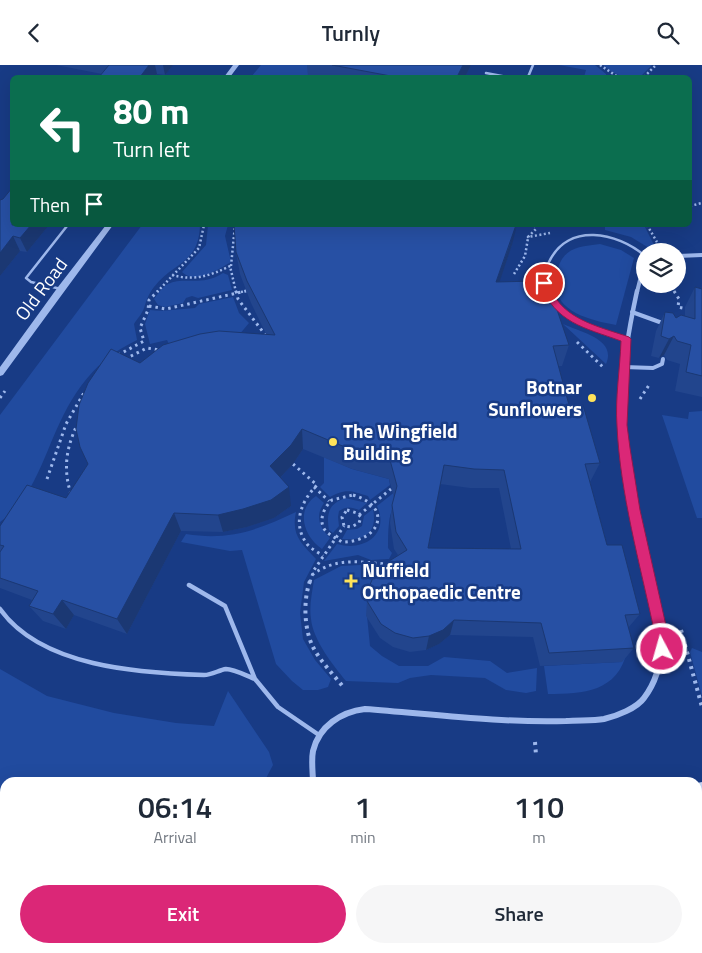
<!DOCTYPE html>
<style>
:root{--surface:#fff;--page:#f6f6f7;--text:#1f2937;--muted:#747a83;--accent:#db2777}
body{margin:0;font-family:"Titillium Web",sans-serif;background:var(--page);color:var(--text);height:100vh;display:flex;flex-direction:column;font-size:19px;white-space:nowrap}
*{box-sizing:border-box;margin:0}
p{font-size:16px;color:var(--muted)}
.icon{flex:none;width:28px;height:28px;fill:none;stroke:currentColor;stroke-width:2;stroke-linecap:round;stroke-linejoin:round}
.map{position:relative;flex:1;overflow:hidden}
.panel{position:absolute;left:0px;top:712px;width:702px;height:176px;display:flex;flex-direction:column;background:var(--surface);border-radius:15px 15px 0 0;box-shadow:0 5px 20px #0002}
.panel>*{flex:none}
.hud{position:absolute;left:10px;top:10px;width:682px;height:152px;border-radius:8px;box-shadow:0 5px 20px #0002;background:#0b6e4f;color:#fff;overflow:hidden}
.controls{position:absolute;left:636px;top:178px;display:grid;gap:10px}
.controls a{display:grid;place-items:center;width:50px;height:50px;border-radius:50%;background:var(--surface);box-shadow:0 5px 20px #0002;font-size:25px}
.pin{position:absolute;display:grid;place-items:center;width:42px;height:42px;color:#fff;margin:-21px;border:2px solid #fff;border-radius:50%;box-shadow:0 1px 5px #0007}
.me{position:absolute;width:55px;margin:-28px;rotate:354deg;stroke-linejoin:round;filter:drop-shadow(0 0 4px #0008)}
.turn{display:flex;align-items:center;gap:18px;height:105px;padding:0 20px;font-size:22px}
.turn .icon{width:65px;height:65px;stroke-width:2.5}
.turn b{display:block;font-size:35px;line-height:42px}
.then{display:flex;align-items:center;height:48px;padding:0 20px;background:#0003;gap:10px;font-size:19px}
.eta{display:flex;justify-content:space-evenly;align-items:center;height:85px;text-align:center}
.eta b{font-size:30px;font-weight:600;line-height:35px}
.primary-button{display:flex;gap:10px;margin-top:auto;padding:10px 20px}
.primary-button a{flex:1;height:58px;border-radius:30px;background:var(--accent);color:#fff;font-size:20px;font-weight:600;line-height:58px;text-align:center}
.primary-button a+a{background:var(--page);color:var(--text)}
header{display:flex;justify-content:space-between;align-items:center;height:65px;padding:0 20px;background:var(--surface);font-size:22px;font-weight:600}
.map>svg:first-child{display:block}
</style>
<header><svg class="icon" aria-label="back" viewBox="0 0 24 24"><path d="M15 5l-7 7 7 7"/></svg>Turnly<svg class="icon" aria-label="search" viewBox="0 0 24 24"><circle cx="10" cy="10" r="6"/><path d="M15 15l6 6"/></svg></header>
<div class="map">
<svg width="702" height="888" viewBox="0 0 702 888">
<rect width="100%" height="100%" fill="#183b85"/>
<!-- green -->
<path fill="#214b9f" d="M261,0H315L307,12H251Z
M559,0H595L606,9V12H584L586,5Z
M603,0H652L640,12C624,13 616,11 603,0Z
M142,160H200C199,199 173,197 154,222C148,230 147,234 144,243C142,249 137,254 134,259L137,275C87,299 68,336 48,385C37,411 25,440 0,457V350Z
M208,160H228L225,171L231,197C219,204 195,220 182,207L206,180Z
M644,160L656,184L649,183L631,172L605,165V161Z
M600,179L621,185L634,193L616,260C588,255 547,245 557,207C563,182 578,182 600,179Z
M223,208L228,210L232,225L198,233L192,231L186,233L183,238L165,242L158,240L154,234C158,229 162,222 168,219C184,211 202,222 223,208Z
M233,232L239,248L249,258L233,277L172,285L167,275L150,279L145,259L150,245C166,247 179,244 195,243L199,239Z
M563,259C580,267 617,274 606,299Z
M702,346V453H697L662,350L688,354L689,347Z
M324,392L352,404L389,414L390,420L370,435L368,431C351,426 347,423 330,432L320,422L324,418Z
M396,426C396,439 390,445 389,458C388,466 388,474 388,483L392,488L389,494L371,495L358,490L324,496L337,479C364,487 390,469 377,441Z
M316,431L324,438C315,451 319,462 330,473L322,484C304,472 295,445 316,431Z
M345,433L367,438L359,445C351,442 347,441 339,446L338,452L339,461L333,468L329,465C326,448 329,439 345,433Z
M373,444C378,468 364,476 342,474L347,465L357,464L362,461L364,451Z
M296,447C291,470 301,478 316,494L304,517L300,548L303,574L315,595L331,614L328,622L318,625H303L292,616L276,599L242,485L230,486L181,477L186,469C229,476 258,465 296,447Z
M360,500L384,504L367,551L370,581L382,591L399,601H428L444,592L490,596L507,608L537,603L536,626L526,628L506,625L485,613L431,610L410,613L398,618L346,616C333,600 313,575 311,554C309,541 312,528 314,515L341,501Z
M692,583L702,587V631L690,587Z
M627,586C618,627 583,629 548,629L544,601L621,597Z
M0,604L47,631L114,648L176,658L214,661L228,626L269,687L273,700L264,717L5,718V753L0,754Z"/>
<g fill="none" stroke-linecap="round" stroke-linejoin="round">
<!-- path-far2 -->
<path stroke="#9eb8ec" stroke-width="2.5" stroke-dasharray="2 2.5" stroke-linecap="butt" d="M600,0L618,12
M644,12L656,0
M690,141L702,138
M535,160L536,164L528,172L550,168
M647,160L657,177
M231,201L235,160
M514,209L525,191L528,173
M172,210C194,216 210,211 230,201L236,227
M670,219L675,227
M157,227L199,183L204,160
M241,227L246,226"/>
<!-- path-far1 -->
<path stroke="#9eb8ec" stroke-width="3" stroke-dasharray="2.5 4" stroke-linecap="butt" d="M236,226L238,234L266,271
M674,226L679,234L678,242L687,244
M149,241L166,244L246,226
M577,277L605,304
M118,290L144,276L140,263L148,245L149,235L158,226
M125,294L147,283L159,285
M0,333L5,326
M640,334L649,320
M293,399L317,420C301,436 292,459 307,479C311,484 318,487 323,491
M47,414L66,359L85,326
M314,422L329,436
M71,429C63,405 66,383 77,360
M353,430C394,442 380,477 342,477C336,473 329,470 325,465C318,456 324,442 332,435Z
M347,445L357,448L361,452L359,458L351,462L344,461L342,452Z
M359,450L391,424
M312,510C336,492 359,497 387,499
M310,517L314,505L344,461"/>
<!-- path -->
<path stroke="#9eb8ec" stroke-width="4" stroke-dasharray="3 4.5" stroke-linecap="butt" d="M310,516C303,535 304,564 313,582C320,596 334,610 344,623
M681,565L702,642
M535,677L536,690"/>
<!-- service-far2 -->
<path stroke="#9eb8ec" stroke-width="2.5" d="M486,8L507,12
M528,12L533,0
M61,224L31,217L26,213L67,161
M547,227C542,217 544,207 549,197C568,157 617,167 645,191"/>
<!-- service-far1 -->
<path stroke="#9eb8ec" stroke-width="4" d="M546,226C562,256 596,264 626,274
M632,247L665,259
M624,302L653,303L662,299L663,294"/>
<!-- service -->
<path stroke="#9eb8ec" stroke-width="4.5" d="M189,520L225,541L255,614L278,642L319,670
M0,544C41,602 139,608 204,610C212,610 219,605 226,604C234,604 247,611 255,614"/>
<!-- minor-far2 -->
<path stroke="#9eb8ec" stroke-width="4" d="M678,191L702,190
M637,227L642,207L645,205"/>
<!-- minor-far1 -->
<path stroke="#9eb8ec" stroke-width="4.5" d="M637,226C629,263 622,301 621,340C621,400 636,459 649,517"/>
<!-- minor -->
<path stroke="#9eb8ec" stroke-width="6" d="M313,718C313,708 311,696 313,686C319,661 341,647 365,644C432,649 500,658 566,656C579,655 593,656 604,654C617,651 637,643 644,633C672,596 658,556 649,516"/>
<!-- tertiary -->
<path fill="#9eb8ec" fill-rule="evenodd" d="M233,0H239L230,12H224Z
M106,160H113L3,310L0,311V302L58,222Z"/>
<!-- secondary -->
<path fill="#cbd9f9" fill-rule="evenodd" d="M702,717V729H698L697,718Z
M0,791H5V803H0Z"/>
</g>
<!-- wall -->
<path fill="#22458d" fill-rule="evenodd" d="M56,0H173L165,10L157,9L154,12H99L102,9Z
M307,0H471L465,12H308Z
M3,134L12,160H49L27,187L20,186L0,211V135Z
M512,180L499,217L540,230L569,280L562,301H558L569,340L600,398L590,417L607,480L640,549L628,563L634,583L622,597L540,601L533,572L450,570L439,579L426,585L410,587L393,582L380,573L366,551L367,536L398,490L394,484L390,458L392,440L394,433L389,414L352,404L303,384L293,399L280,413L291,441L274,453L247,462L223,467L181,466L127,569L74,550L66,564L43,556L29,541L32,535L0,523V461L66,433L88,399L140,298L266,269L251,238L240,209L236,187ZM440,419L470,423H499L511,484L428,483Z
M695,222L702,224V332L675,326L680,299L667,295L664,290L659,293L651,291L656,266L665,247L676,253L685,251V242Z
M698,884L702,888H670L669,885L11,888Z"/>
<!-- shaded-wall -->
<path fill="#1b3873" d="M149,0H155L157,9L154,12H140Z
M163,0H173L165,10Z
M463,0H471L465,12H457Z
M31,160H49L27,187L20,173Z
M517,160L512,180L492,239L496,217Z
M13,171L20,186L0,211V188Z
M674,271L664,290L659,293L669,274Z
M302,364L303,384L293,399L273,420L270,401Z
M289,422L291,441L274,453L247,462L223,467L218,450Z
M174,448L181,466L127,569L117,554Z
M62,535L74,550L66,564L53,549Z
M454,555L450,570L439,579L426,585L429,571Z"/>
<!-- building -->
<path fill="#2750a4" stroke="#1b3873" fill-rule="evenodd" d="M109,0H149L140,12H99Z
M332,0H463L457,12H396Z
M12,123V160H31L20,173L13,171L0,188V135L3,134Z
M234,160H516L496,217L536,216L540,230H552L569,280L553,281L569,340H583L600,398L585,399L607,480H622L640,549L625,550L634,583L549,588L541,558L454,555L443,565L429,571L413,573L395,568L381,559L367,536L369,522L375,508L386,498L407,485L396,467L392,440L397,421L390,395L352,385L302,364L291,380L270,401L289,422L271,435L243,444L218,450L174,448L117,554L62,535L53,549L29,541L38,526L0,513V487L4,481L0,480V461L27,420L66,433L88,399L80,382L76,364L79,340L88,318L111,284L140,298L163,280L200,269L219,266L275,270L247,216L236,187ZM444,400L474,404L504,405L521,484L428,483Z
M695,222L702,224V311L686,307L691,280L677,276L674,271L669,274L661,271L665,247L673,248L676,253L681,250L695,254Z
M702,783V888H679L678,884L625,888H11L12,884H698V784Z"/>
<!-- route -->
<path fill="#db2777" stroke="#8e194d" d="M544,215L547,216C550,220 551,226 554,230C568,256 604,263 629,272L631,274L627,360L630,383L640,445L667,565L668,584L666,589L662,590L657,589L654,565C640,499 620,428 617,361C615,333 620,304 621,276C583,262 557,259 539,218Z"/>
<!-- markers -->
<g fill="#ffe35a" stroke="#183b85" stroke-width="2">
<circle cx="592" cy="333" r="5"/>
<circle cx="333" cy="377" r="5"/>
<path d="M348.5 508.5h5v5h5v5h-5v5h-5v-5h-5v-5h5z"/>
</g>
<g text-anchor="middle" stroke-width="5" stroke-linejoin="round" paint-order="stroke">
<!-- street labels -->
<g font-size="19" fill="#fff" stroke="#183b85">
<text transform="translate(41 224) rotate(-53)" y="7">Old Road</text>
</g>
<!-- poi labels -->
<g font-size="19" font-weight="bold" fill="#fff" stroke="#183b85" text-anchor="start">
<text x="582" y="329" text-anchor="end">Botnar<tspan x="582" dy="22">Sunflowers</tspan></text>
<text x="343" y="373">The Wingfield<tspan x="343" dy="22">Building</tspan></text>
<text x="362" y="512">Nuffield<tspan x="362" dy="22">Orthopaedic Centre</tspan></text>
</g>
</g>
</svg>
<div class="controls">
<a><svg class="icon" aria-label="layers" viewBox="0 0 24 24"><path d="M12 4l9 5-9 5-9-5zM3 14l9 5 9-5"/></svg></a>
</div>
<div class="pin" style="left:544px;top:218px;background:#d93025"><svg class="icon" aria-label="arrive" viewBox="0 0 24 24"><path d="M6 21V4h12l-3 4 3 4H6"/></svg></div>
<svg class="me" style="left:662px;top:584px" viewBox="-20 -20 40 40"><circle r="17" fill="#db2777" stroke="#fff" stroke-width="3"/><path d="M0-11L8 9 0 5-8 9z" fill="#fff"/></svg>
<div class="hud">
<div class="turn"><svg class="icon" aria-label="left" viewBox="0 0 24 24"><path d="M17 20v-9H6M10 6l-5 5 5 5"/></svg><div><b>80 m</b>Turn left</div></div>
<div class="then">Then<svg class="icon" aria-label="arrive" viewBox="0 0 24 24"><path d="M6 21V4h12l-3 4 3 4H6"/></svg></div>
</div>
<section class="panel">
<div class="eta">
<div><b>06:14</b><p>Arrival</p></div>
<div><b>1</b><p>min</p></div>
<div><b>110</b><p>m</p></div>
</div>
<div class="primary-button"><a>Exit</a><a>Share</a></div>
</section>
</div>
